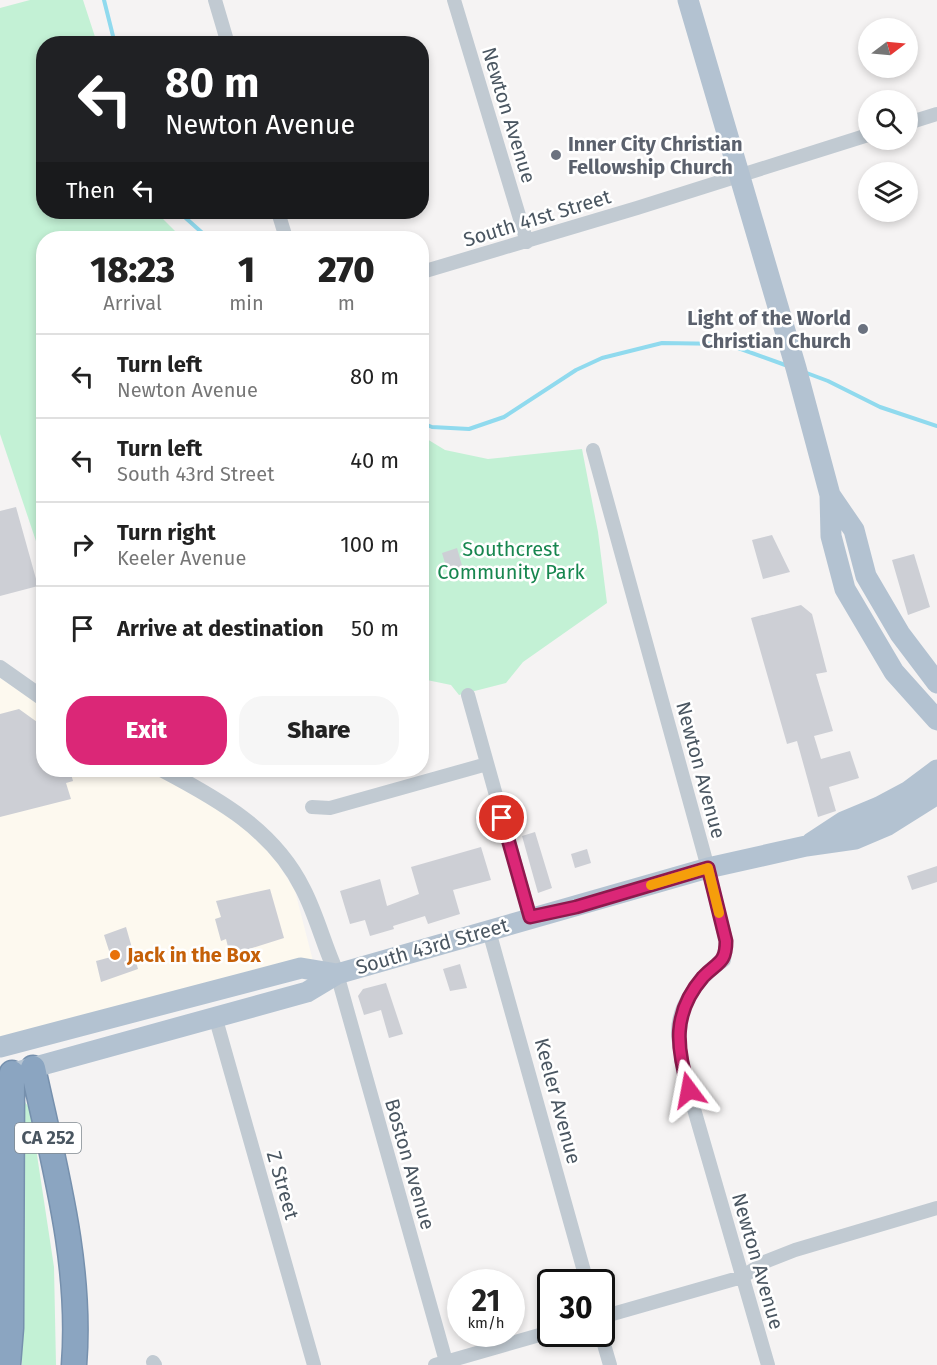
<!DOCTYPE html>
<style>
:root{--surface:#fff;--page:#f6f6f6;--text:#222;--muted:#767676;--line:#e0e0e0;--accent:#db2777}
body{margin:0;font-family:"Fira Sans",sans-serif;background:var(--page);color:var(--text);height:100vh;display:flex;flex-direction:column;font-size:22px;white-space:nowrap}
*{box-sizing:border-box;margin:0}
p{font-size:20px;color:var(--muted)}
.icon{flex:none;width:33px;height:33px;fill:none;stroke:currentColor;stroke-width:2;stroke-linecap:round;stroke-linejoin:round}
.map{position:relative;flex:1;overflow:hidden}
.sheet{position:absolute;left:36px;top:231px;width:393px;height:546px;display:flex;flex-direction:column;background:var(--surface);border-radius:24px;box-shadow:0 3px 9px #0003}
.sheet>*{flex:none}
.top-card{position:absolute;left:36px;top:36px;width:393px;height:183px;border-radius:24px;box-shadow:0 3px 9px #0003;background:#202124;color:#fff;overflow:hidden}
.needle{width:39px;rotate:74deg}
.controls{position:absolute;left:858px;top:18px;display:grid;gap:12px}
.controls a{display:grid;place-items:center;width:60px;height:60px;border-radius:50%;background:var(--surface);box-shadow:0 3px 9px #0003;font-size:30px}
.speed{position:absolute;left:447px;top:1269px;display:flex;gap:12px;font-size:30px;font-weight:700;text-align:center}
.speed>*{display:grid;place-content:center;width:78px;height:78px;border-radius:50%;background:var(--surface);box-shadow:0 3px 9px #0003;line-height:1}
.speed small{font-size:15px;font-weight:400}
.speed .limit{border:3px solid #111;border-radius:9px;background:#fff;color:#111}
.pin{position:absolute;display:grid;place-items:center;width:51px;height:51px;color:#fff;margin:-26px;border:3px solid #fff;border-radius:50%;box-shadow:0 2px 6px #0007}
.me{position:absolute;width:66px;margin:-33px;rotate:347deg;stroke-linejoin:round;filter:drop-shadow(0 0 4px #0008)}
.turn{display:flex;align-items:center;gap:21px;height:126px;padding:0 30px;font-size:27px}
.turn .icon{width:78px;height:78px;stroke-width:2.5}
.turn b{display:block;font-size:42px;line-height:51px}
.then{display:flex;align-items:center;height:57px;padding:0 30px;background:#0003;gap:12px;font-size:22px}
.eta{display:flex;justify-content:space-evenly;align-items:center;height:102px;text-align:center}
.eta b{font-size:36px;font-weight:800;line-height:42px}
.cta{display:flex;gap:12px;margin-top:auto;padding:12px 30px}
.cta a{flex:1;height:69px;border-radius:24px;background:var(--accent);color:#fff;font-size:24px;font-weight:800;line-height:69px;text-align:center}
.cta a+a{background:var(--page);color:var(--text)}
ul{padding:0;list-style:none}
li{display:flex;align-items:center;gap:18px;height:84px;padding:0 30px;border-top:2px solid var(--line)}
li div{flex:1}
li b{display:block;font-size:22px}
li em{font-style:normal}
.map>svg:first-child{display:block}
</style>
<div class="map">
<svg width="937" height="1365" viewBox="0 0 937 1365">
<rect width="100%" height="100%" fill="#f5f3f3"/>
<!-- commercial -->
<path fill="#fdf9ef" d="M0,678L43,706L44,770H152L231,813L264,841L295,891L313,961L0,1050Z"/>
<!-- green -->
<path fill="#c3f1d5" d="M30,0H83L97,43L44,44V212H156L182,238H44L43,562L0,434V8Z
M422,436L445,450L488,459L582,449L598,532L607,603L523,662L506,683L459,695L451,685L422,679Z
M25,1102L30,1109L54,1267L56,1365H22L23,1104Z"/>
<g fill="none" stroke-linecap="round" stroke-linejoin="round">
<!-- stream -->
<path stroke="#90daee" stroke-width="4" d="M104,0L115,44
M179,212L208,238
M804,372L828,381L880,407L937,426
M422,423L432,427L469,429L504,417L576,370L602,358L662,343L727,344L788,366"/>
</g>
<!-- building -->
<path fill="#cdcfd5" d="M16,507L38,586L0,596V511Z
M772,535L790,572L763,579L752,540Z
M457,548L463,569L448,573L442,553Z
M914,554L930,607L908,615L892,560Z
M801,605L812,614L827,672L816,674L833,731L814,736L821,759L850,751L859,778L829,787L836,811L818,817L797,741L787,744L751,618Z
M19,709L44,727V770H70L73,781L66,783L71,799L0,817V714Z
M535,832L552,888L538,893L522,836Z
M481,847L491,880L453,890L460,914L428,924L425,916L393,926L394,929L370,936L365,920L350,924L340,891L380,879L387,906L419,894L411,867Z
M587,849L591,863L575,868L571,854Z
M937,866V882L912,890L907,876Z
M270,889L284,938L230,955L226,939L221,941L215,919L221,917L216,901Z
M126,927L138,969L101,982L96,961L111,957L104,935Z
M460,964L467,988L450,991L443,969Z
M386,983L403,1034L389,1038L381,1010L364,1015L358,996L363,989Z"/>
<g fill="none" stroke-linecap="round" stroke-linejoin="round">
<!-- motorway casing -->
<g stroke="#7690ad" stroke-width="27">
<path id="motorway" d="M33,1068C54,1165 82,1264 74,1365
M8,1365L11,1328L12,1073"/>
</g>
<!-- minor -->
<path stroke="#c1cad2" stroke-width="14" d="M215,0L228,44
M454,0L527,242
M908,123L937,114
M278,212L286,238
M422,272L637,208L868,135
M593,450L708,868L726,941L724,960C701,976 677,1004 678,1034C679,1046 682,1059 683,1071L768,1365
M468,695L530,917
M312,807L330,808L487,764
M489,931L587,1282
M337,974L447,1365
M215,1016L314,1365
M602,1317L742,1277L767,1261L795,1250L937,1208
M601,1334L610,1365
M153,1362L155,1365
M435,1365L550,1332"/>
<!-- tertiary -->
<path stroke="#c1cad2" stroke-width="16" d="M0,668L44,699
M163,770C218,799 274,830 303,889C317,916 324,946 337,974"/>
<!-- primary -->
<path stroke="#b3c2d1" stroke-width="21" d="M688,0L796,368L830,495L831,536L845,589L894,672L937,720
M830,495L854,530L866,576L900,634L937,683
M811,843L843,822L879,807L909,791L937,770
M0,1047L301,968L337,974
M17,1072L307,992L337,974L708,868L806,846L855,839L888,825L937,794"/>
<!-- motorway -->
<use href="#motorway" stroke="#8ba5c1" stroke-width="24"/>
</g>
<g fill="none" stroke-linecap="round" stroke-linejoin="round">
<!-- route casing -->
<g stroke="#8e194d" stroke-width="15">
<path id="route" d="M502,818L530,917L576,907L708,868L726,941C726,964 717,962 703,977C672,1013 676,1047 689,1090"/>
</g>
<!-- route -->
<use href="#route" stroke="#db2777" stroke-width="10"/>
<!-- slow -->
<path stroke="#f59e0b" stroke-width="10" d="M651,885L708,868L719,913"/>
</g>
<!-- markers -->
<g fill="#6b7280" stroke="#fff" stroke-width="2">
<circle cx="556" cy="155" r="6"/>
<circle cx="863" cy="329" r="6"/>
</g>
<circle fill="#e8710a" stroke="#fff" stroke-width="2" cx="115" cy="955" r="6"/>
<g text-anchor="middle" stroke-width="5" stroke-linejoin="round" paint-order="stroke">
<!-- shield labels -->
<rect fill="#fff" stroke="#808990" stroke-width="1.5" x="15" y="1123" width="66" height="30" rx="4.5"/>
<g font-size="18" font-weight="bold" fill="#4a5661">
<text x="48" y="1144">CA 252</text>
</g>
<!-- street labels -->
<g font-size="20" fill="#4a5661" stroke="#fff">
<text transform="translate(509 115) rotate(73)" y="7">Newton Avenue</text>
<text transform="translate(537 218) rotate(-17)" y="7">South 41st Street</text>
<text transform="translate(701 770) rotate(75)" y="7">Newton Avenue</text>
<text transform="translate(432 946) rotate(-16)" y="7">South 43rd Street</text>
<text transform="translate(558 1101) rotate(75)" y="7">Keeler Avenue</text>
<text transform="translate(410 1164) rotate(74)" y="7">Boston Avenue</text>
<text transform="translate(283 1185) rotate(74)" y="7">Z Street</text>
<text transform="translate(758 1261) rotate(74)" y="7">Newton Avenue</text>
</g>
<!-- worship labels -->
<g font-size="20" font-weight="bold" fill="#5b616d" stroke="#fff" text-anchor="start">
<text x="568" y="151">Inner City Christian<tspan x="568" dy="23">Fellowship Church</tspan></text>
<text x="851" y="325" text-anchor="end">Light of the World<tspan x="851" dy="23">Christian Church</tspan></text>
</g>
<!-- park labels -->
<g font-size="20" fill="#17864f" stroke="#fff">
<text x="511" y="556">Southcrest<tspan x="511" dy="23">Community Park</tspan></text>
</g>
<!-- food labels -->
<g font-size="20" font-weight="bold" fill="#c56008" stroke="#fff" text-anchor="start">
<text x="127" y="962">Jack in the Box</text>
</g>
</g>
</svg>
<div class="controls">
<a><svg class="needle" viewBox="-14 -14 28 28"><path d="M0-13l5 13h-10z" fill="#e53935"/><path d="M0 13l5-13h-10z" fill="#767676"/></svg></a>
<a><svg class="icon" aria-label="search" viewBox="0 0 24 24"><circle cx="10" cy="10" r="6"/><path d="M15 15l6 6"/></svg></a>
<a><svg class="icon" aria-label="layers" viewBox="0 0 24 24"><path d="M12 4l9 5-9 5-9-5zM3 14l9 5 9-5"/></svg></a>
</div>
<div class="speed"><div>21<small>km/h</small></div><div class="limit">30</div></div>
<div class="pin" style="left:502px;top:818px;background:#d93025"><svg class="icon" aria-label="arrive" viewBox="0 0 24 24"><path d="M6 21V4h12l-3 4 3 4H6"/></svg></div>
<svg class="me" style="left:689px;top:1090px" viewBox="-20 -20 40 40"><path d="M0-17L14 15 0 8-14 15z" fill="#db2777" stroke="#fff" stroke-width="4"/></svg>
<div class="top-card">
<div class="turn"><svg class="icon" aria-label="left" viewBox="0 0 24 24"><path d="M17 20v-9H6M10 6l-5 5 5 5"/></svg><div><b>80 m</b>Newton Avenue</div></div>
<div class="then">Then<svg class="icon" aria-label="left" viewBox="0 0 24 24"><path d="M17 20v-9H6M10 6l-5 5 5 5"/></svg></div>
</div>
<section class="sheet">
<div class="eta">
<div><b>18:23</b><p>Arrival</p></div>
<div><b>1</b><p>min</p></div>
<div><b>270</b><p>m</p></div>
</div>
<ul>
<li><svg class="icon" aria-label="left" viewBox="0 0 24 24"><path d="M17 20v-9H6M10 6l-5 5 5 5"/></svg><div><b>Turn left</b><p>Newton Avenue</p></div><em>80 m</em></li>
<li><svg class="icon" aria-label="left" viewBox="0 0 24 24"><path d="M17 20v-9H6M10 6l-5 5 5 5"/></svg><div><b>Turn left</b><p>South 43rd Street</p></div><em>40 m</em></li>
<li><svg class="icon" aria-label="right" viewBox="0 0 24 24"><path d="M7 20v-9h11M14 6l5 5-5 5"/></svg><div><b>Turn right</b><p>Keeler Avenue</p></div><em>100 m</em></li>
<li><svg class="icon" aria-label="arrive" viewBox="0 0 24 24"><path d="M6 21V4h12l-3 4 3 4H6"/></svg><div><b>Arrive at destination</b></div><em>50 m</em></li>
</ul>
<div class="cta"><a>Exit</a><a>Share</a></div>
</section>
</div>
